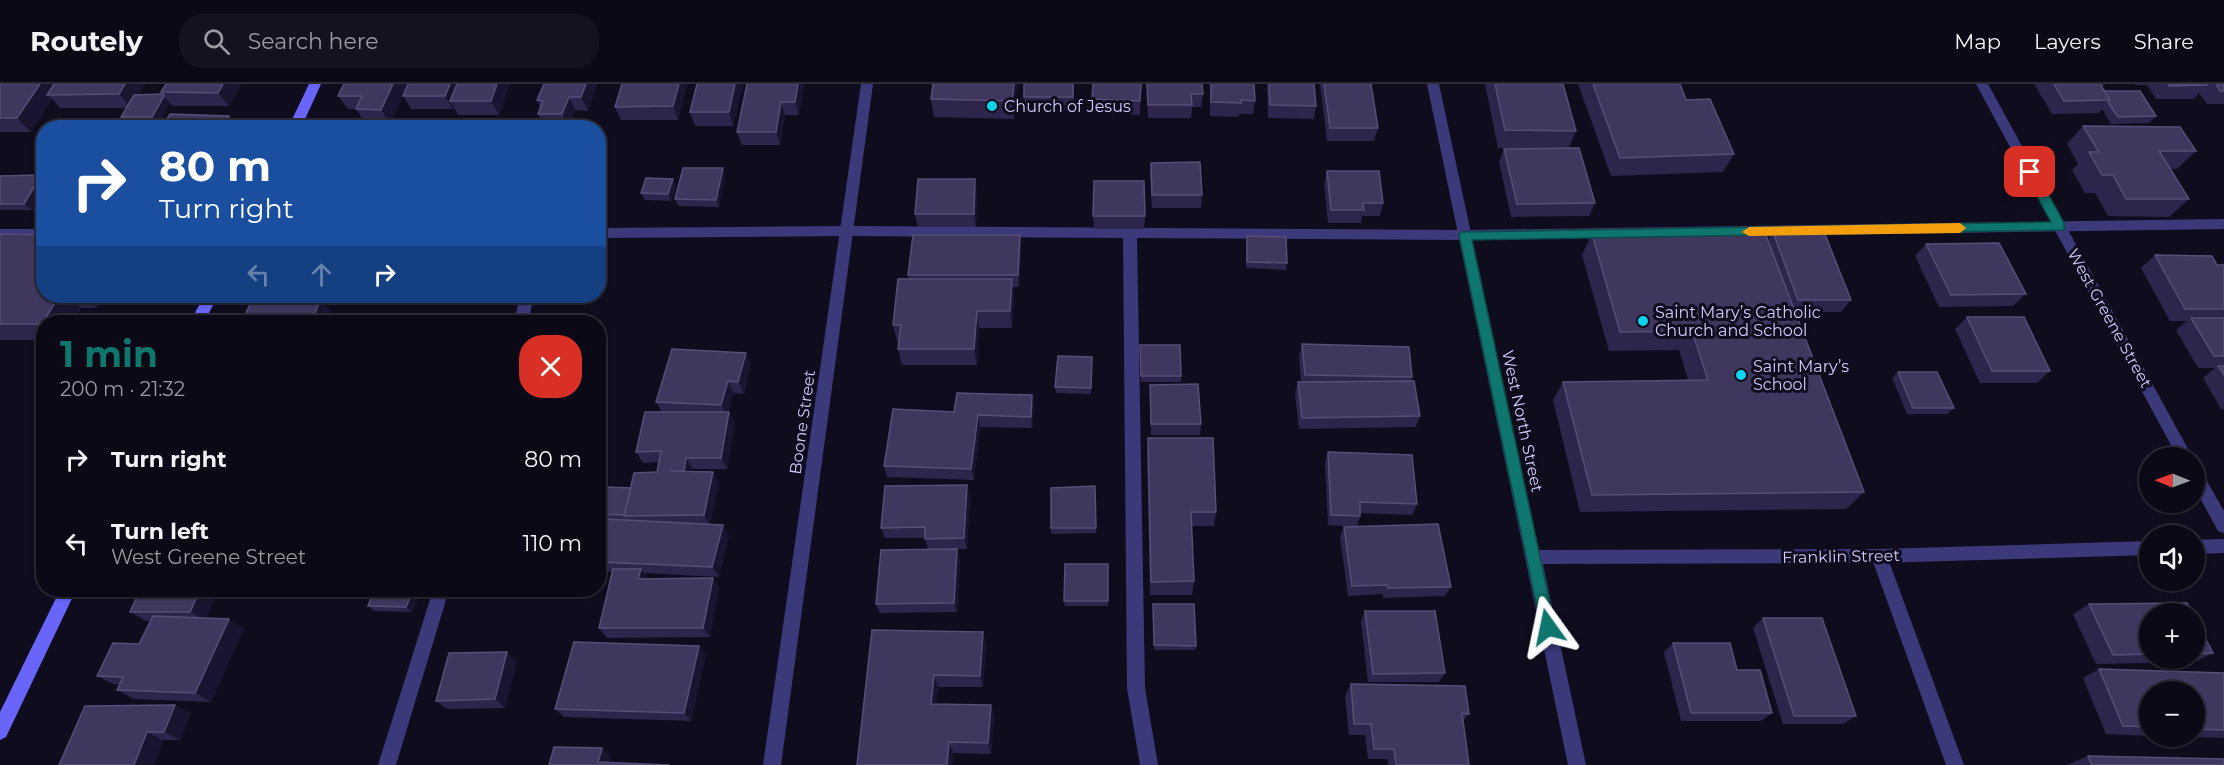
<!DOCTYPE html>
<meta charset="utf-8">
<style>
:root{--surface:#0b0916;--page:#14121f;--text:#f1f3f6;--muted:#9a9aa1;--line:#2b2a35;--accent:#0f766e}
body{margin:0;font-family:Montserrat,sans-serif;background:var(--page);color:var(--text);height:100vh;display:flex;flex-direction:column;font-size:22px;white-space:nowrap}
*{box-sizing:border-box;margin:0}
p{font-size:20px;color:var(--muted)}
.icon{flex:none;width:33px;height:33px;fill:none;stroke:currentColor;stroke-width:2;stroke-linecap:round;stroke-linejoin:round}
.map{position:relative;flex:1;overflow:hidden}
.drawer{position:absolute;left:36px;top:231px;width:570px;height:282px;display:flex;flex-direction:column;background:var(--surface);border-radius:24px;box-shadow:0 2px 4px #0004,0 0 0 2px var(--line)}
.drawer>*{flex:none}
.guide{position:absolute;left:36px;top:36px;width:570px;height:183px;border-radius:24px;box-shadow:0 2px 4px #0004,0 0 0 2px var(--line);background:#1a4fa0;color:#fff;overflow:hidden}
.needle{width:39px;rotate:271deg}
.controls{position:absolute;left:2139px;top:363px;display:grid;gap:12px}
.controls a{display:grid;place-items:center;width:66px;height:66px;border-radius:50%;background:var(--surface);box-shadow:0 2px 4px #0004,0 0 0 2px var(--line);font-size:30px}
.pin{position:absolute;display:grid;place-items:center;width:51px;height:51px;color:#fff;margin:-26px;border-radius:12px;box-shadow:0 3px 9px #0006}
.me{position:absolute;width:66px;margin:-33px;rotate:348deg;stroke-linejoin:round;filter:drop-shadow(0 0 4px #0008)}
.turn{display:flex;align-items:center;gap:21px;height:126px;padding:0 24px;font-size:27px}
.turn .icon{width:78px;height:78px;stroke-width:2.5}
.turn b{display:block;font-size:42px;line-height:51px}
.lanes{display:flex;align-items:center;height:57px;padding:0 24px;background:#0003;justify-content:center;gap:30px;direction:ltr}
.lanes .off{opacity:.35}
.round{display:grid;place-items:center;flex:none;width:63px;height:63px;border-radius:24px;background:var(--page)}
.head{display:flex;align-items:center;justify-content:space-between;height:102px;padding:0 24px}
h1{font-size:36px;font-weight:700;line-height:45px;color:var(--accent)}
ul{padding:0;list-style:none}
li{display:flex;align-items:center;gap:18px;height:84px;padding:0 24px}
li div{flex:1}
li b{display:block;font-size:22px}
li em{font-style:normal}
header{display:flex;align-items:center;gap:36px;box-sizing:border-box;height:84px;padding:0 30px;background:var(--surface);border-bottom:2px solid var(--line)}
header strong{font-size:28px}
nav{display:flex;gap:33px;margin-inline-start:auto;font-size:21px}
.search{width:420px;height:54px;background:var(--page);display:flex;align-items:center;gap:15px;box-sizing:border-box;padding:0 21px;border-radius:24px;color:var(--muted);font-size:22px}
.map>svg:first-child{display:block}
</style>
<header>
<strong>Routely</strong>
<div class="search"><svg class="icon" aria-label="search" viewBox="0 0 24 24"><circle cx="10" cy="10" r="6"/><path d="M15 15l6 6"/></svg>Search here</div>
<nav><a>Map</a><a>Layers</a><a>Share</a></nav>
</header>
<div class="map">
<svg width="2224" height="681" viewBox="0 0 2224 681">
<rect width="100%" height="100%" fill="#0f0c1e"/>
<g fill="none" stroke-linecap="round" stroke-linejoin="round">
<!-- lane -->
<path fill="#3c397b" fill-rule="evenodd" d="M2224,135V145L1465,156L1137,154L1145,604L1158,681H1140L1127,604L1123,154L846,152L598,154V144L846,142L1465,146Z
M0,145H44V155H0Z
M520,212H534L528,238H514Z
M1879,465L1885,467L1887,472L1964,681H1946L1871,472L1873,467Z
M433,506H449L396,681H378Z"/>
<!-- street -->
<path fill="#3c397b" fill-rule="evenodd" d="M861,0H873L781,681H763Z
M1427,0H1439L1539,466L1879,465L2150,457V471L1879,479L1543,480L1586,681H1568Z
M1976,0H1988L2193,374H2178Z
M2194,382L2199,383L2224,427V449L2218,447L2194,403Z
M2224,455V469L2194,470V456Z"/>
<!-- secondary -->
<path fill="#6965fa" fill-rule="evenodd" d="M309,0H321L301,44H288Z
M204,212H218L204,238H190Z
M60,506H76L6,653L0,656V628Z"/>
</g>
<!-- wall -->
<path fill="#2d254b" d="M0,0H145L138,11L163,10L161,8L241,0L229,22H173L170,19L159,40L128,41L121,33L127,24H60L52,15L31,48H0Z
M510,0L499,31H458L454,24L453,25H411L403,12L390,39H365L356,25H348L338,12Z
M544,0H597L588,27L575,26L569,44L545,43L538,30L540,23L537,16Z
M687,0L678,36H621L615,23Z
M743,0L733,42H695L690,28Z
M804,0L799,31H785L780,61H742L737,48Z
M933,0H1017L1014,35L934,33L931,15Z
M1024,0H1074V26L1025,27L1024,13Z
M1141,0L1140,31L1093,29L1092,15Z
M1147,0H1202L1203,10L1201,23H1192L1191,34H1148Z
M1210,0H1254L1255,17L1253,30H1239V33L1210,32Z
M1267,0H1314L1316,22L1314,35L1268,34Z
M1320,0H1371L1378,44L1374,57H1327Z
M1485,0H1563L1576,47L1568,65L1595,119L1589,132L1511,133L1499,78L1504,65H1544L1498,64Z
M1578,0H1680L1686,16L1734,70L1723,88L1611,92Z
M2034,0H2105L2102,3L2104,7L2156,32L2149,39L2111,40L2102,25L2098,29L2052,30Z
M2134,0H2224V20H2207L2199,9L2194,15H2156L2147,1H2135Z
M2083,42L2196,67L2177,85H2170L2189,115L2169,133L2108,132L2095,109H2085L2072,86L2078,80L2067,60Z
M1151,79L1202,111L1201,124H1152L1150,92Z
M723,84L725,91L719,123L678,122L675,115Z
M1327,87L1383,119L1380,132H1362L1361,139H1328L1324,100Z
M41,91L44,94V107L32,126H0V92Z
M673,95L676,102L671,117L645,116L641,109Z
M977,109L976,143H918L915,130Z
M1093,132H1145L1144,145H1094Z
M1773,148L1851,216L1841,228H1796L1864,408L1846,425L1580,428L1553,316L1563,298L1688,296L1679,266L1609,267L1582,171L1592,150L1768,156Z
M0,150L44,212H104L97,224H81L73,238H44V256H0Z
M1020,151L1021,164L1019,203H1013L1014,212L1012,244H979L977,281H902L898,265L899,257H897L893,241L909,195L908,191Z
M1247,152L1287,179L1286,186L1246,184V159Z
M1926,160L2026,210L2013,222L1939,223L1915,172Z
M2155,171L2217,181H2224V325H2221L2203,294L2215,284H2198L2176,246L2187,237H2170L2141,184Z
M1967,233L2050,287L2037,299H1980L1955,245Z
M1302,260L1412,293L1411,297L1420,332L1416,343L1299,345L1295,310L1298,298H1301L1299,272Z
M1140,268L1181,292V298H1141Z
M1092,273L1091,310L1056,309L1055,303Z
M751,280L744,310L734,309L728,328L735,339L727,385H693L692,388L719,399L710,440L729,451L719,493L644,489L648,495L719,504L710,553L607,554L599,544L612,488L600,487L598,485V456L605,436L599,430L631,404L657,388L659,378L643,379L636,368L662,328L656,318Z
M1898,288L1954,324L1947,330H1907L1892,294Z
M1150,301L1201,340L1200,351H1151Z
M1032,311L1034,323L1032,344L980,343L974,396L887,393L884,382L954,328Z
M1148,354L1216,428L1214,442H1191L1194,497L1192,511H1150L1147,369Z
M1328,368L1417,420L1412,431L1360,429V432L1357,443L1328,441L1325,379Z
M1095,402L1096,449L1051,450V444Z
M970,412L967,465H928L925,454H885L881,444Z
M1344,443L1451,503L1445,512L1383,514V510L1348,512L1340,453Z
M957,465L960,475L957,528L880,529L876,520Z
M1108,480V522H1065L1064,517Z
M140,506H219L206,534L244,544L211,618L134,615L117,606L120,600H113L97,592L139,560L150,537H146L130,528Z
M421,506L412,528L374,527L368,522Z
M457,506H504L502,511L462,510Z
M1153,520L1196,562L1195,566H1154Z
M2089,520L2150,530V574H2194V533L2213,569L2195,578L2096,580L2073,530Z
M1365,527L1445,589L1439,598H1368L1361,537Z
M1763,534L1856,632L1843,640H1783L1753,544Z
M872,546L986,560L983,603H938L936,620L991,621L994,632L991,670L953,669L952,681H857Z
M1673,559L1737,586L1772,629L1761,637H1681L1664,568Z
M699,562L706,571L691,637L564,633L555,625Z
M517,577L505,624L447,625L436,617Z
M2099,585L2224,589V654L2167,652H2194V608H2150V652L2106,650L2083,594Z
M1351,600L1469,630L1463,637L1469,681H1388V675H1368L1365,651H1349L1345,612Z
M191,629L180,656H163L154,681H59Z
M2088,672L2224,681H2067Z"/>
<!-- shaded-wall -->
<path fill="#1a1431" d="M40,0H62L47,11L52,15L31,48L17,34Z
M125,0H145L131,24L119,10Z
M223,0H241L229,22L218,9Z
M393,0H409L390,39L381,26Z
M450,0H463L450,17L454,24L453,25L445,12Z
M497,0H510L499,31L491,17Z
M586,0H597L588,27L581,13Z
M679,0H687L678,36L673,22Z
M735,0H743L733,42L729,28Z
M798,0H804L799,31L795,18Z
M1014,0H1017L1014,35L1012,17Z
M164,12L170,19L159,40L152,33Z
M569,13L575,26L569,44L562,30Z
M781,18L785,31L780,61L776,48Z
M229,32L239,44H222Z
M723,84L725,91L719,123L716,116Z
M41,91L44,94V107L32,126L24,120Z
M673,95L676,102L671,117L668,110Z
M975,95L977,109L976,143L974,130Z
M1020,151L1021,164L1019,203L1018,191Z
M1012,195L1014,212L1012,244L1010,227Z
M59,212H66L81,224L73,238H44V241L42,240Z
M82,212H104L97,224Z
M321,215L331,227L327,238H311Z
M977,227L979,244L977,281L974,265Z
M746,269L751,280L744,310L738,298Z
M728,297L734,309L727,333L721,321Z
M1032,311L1034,323L1032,344L1031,333Z
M729,328L735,339L727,385L721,374Z
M978,331L980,343L974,396L971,385Z
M686,374L693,385L690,398L684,387Z
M713,388L719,399L710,442L704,431Z
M967,401L970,412L967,465L964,454Z
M723,441L729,451L719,493L712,483Z
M957,465L960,475L957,528L954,519Z
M641,485L648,495H638Z
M713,494L719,504L710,553L703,544Z
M200,506H219L205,537L190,528Z
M413,506H421L412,528L406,523Z
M497,506H504L502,511Z
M229,535L244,544L211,618L195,609Z
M983,548L986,560L983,603L980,592Z
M699,562L706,571L691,637L684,629Z
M507,568L517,577L505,624L495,615Z
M934,591L938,603L935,631L931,620Z
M175,621L191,629L180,656L164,648Z
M991,621L994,632L991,670L988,659Z
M147,648L163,656L154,681H134Z
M949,658L953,669L952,681H947Z
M602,664L611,672L608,681L598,678Z"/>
<!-- building -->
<path fill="#3f375e" stroke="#564e77" stroke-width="1.5" d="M0,0H40L17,34H0Z
M54,0H125L119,10L47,11Z
M166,0H223L218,9L161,8Z
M344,0H393L381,26L356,25L362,12H338Z
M408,0H450L445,12H403Z
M457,0H497L491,17H450Z
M544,0H586L581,13H569L562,30H538L543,17L537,16Z
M622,0H679L673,22L615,23Z
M697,0H735L729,28H690Z
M747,0H798L795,18H781L776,48H737Z
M933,0H1014L1012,17L931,15Z
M1024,0H1073V13H1024Z
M1093,0H1141L1140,17L1092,15Z
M1147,0H1202L1203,10H1191L1192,21H1148Z
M1211,0H1254L1255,17L1241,16V19L1211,18Z
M1269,0H1314L1316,22L1270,21Z
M1324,0H1371L1378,44H1330Z
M1495,0H1563L1576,47L1505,46Z
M1593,0H1680L1686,16L1710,15L1734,70L1620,74Z
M2054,0H2100L2110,16L2064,17Z
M2168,0H2206L2207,1L2169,2Z
M2216,0H2224V7H2220Z
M2104,7H2140L2156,32L2118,33L2108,18L2110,16Z
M163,10L164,12L152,33H121L134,11Z
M170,30L229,32L222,44H161Z
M329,39L398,41L396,44H327Z
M2083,42L2180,43L2196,67H2159L2189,115H2126L2113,91H2102L2089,68H2099Z
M1579,64L1595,119L1517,120L1504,65Z
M1200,78L1202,111H1152L1151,79Z
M683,84H723L716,116L675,115Z
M1327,87H1379L1383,119H1363L1364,126H1331Z
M41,91L24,120H0V92Z
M646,94L673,95L668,110L641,109Z
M918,95H975L974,130H915Z
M1094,97H1144L1145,132H1093Z
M1773,148H1824L1851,216H1798Z
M1765,149L1864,408L1592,411L1563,298L1708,296L1692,247L1620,248L1592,150Z
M0,150L44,151V212H59L42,240H0Z
M913,151H1020L1018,191H908Z
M1247,152L1286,153L1287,179L1247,178Z
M1999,159L2026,210L1951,211L1926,160Z
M2155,171L2212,172L2217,181H2224V225H2185Z
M898,195H1012L1010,227H977L974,265H898L901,241H893Z
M321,215L311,238H242L252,216Z
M1967,233H2024L2050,287H1992Z
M2191,234H2224V272H2214Z
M1302,260L1409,263L1412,293L1305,291Z
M1140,261H1180L1181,292H1141Z
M672,265L746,269L738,298L728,297L721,321L656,318Z
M1058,272L1092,273L1091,304L1055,303Z
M2218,282H2224V291Z
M1898,288H1937L1954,324H1913Z
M1414,297L1420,332L1302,334L1298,298Z
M1198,300L1201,340H1151L1150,301Z
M957,309L1032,311L1031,333L978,331L971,385L884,382L893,325L954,328Z
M645,328H729L721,374H686L684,387H670L713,388L704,431L624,432L634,389L657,388L661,367L636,368Z
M1148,354H1213L1216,428H1191L1194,497L1151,498Z
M1328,368L1412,371L1417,420L1360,418V432L1331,431Z
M967,401L964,454L925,455V443L881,444L885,402Z
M1095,402L1096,444H1051V404Z
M607,403L631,404L624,431L599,430Z
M605,435L723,441L712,483L598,478V456Z
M1438,440L1451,503L1388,504L1387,501L1352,502L1344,443Z
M957,465L954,519L876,520L881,466Z
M1065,480H1108V517H1064Z
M613,485H641L638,495L713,494L703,544H599Z
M140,506H200L190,528H130Z
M374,506H413L406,523L368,522Z
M2187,519L2193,530H2150V570L2113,571L2089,520Z
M1153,520H1194L1196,562L1154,561Z
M1365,527H1435L1445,589L1373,590Z
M153,532L229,535L195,609L117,606L123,593L97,592L113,559L139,560Z
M2194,533L2213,569L2194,570Z
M1763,534H1822L1856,632H1794Z
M872,546L983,548L980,592L934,591L931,620L991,621L988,659L949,658L947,681H857Z
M574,558L699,562L684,629L555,625Z
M1673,559H1730L1737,586H1760L1772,629H1691Z
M507,568L495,615L436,617L449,569Z
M2099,585L2224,589V646L2194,645V608H2150V643L2123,642Z
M1351,600L1465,602L1469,630L1462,629L1469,681H1396L1394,665H1374L1371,640H1354Z
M175,621L164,648H147L134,681H59L85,622Z
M554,663L602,664L598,678L670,681H549Z
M2088,672L2224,675V681H2092Z"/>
<!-- route -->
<path fill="#0f766e" stroke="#0a4d48" stroke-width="1.5" d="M2030,83L2034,84L2064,139V146L1472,156L1555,543L1553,548L1548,550L1542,548L1459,151L1461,148L2051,138L2024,88Z"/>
<!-- slow -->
<path fill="#f59e0b" d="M1960,139L1966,144L1960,149L1749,152L1742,148L1749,143Z"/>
<!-- markers -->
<g fill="#08d4ec" stroke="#0f0c1e" stroke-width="2">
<circle cx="992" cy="22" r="6"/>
<circle cx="1643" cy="237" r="6"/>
<circle cx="1741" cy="291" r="6"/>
</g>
<g text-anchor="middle" stroke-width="6" stroke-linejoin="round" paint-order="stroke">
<!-- poi labels -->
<g font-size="16" fill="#d1cbfd" stroke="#0f0c1e" text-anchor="start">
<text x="1004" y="28">Church of Jesus</text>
<text x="1655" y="234">Saint Mary’s Catholic<tspan x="1655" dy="18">Church and School</tspan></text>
<text x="1753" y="288">Saint Mary’s<tspan x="1753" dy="18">School</tspan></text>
</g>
<!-- street labels -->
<g font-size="16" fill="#d1cbfd" stroke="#0f0c1e">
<text transform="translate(2110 234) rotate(61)" y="6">West Greene Street</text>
<text transform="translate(1523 337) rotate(78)" y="6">West North Street</text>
<text transform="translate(802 338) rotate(-82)" y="6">Boone Street</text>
<text transform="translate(1841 472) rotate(-1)" y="6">Franklin Street</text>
</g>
</g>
</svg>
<div class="controls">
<a><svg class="needle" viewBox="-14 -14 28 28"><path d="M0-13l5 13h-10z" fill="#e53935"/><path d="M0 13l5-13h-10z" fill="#9a9aa1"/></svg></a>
<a><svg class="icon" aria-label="sound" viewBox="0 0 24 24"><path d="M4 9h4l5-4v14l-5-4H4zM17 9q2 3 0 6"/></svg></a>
<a>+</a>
<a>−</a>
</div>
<div class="pin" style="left:2030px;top:88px;background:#d93025"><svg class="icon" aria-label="arrive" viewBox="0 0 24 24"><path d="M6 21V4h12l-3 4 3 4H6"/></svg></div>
<svg class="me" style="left:1548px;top:543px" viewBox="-20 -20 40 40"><path d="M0-17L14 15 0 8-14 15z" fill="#0f766e" stroke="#fff" stroke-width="4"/></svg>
<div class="guide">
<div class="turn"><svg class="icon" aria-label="right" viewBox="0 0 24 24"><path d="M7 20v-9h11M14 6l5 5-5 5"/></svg><div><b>80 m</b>Turn right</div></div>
<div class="lanes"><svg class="icon off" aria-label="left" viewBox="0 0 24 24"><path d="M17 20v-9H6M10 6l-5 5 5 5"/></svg><svg class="icon off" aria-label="ahead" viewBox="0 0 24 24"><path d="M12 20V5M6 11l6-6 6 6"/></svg><svg class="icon" aria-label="right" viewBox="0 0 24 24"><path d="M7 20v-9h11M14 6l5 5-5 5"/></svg></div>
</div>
<section class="drawer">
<div class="head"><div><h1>1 min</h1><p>200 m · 21:32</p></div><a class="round" style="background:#d93025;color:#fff"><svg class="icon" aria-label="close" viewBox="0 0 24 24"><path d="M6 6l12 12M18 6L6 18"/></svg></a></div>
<ul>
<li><svg class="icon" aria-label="right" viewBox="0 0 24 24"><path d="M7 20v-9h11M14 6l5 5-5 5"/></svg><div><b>Turn right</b></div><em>80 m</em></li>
<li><svg class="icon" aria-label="left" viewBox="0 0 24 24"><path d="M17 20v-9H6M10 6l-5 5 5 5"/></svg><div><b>Turn left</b><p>West Greene Street</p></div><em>110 m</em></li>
</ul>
</section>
</div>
